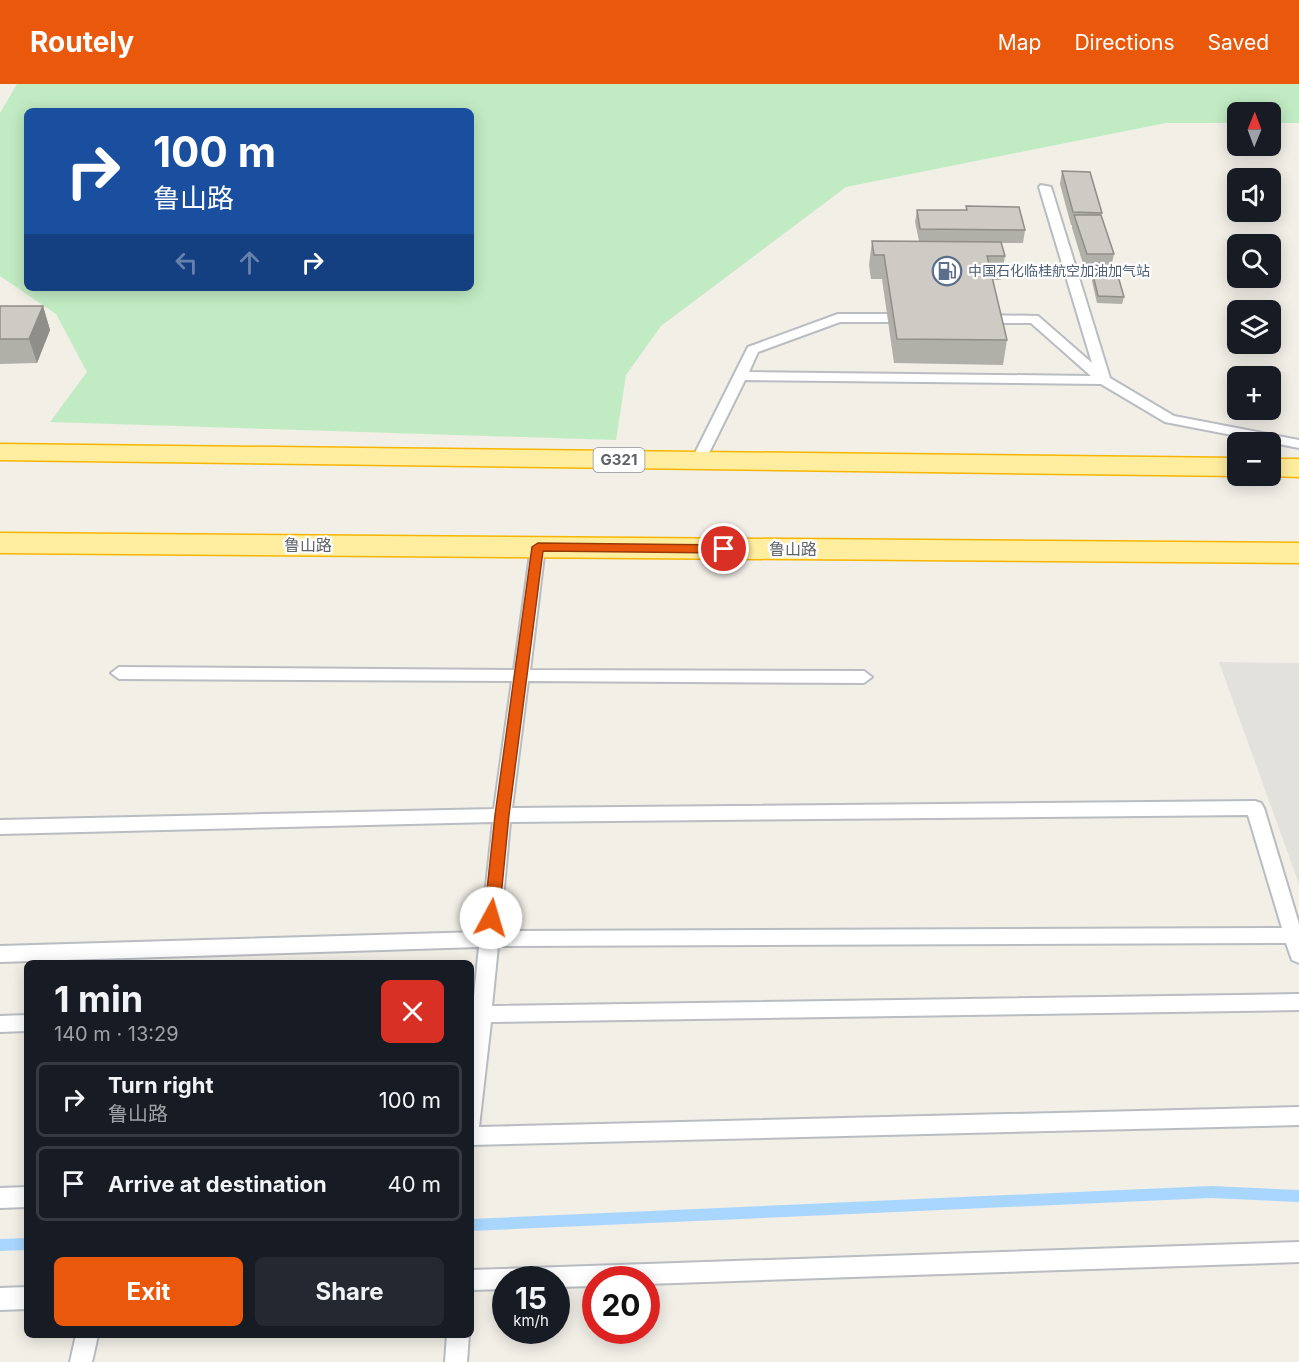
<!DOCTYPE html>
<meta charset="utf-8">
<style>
:root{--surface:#171b24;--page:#242831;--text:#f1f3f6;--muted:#9ea1a6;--line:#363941;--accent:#ea580c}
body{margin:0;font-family:Inter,"Noto Sans SC",sans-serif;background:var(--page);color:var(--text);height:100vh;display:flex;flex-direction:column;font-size:22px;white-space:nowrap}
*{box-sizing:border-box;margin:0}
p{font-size:20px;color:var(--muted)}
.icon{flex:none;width:33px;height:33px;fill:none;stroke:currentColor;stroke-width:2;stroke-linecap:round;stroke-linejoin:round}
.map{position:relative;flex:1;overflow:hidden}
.panel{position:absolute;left:24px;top:876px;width:450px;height:378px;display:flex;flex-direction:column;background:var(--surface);border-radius:9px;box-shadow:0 3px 15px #0003}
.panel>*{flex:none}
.top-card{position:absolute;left:24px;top:24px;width:450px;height:183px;border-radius:9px;box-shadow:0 3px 15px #0003;background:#1a4fa0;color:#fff;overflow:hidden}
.needle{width:39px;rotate:1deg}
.controls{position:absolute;left:1227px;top:18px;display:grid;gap:12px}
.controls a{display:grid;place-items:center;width:54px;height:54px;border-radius:9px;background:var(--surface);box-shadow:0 3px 15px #0003;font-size:30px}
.speed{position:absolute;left:492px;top:1182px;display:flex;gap:12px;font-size:30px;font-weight:700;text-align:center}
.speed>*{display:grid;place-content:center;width:78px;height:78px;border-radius:50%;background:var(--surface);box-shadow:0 3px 15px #0003;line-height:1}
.speed small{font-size:15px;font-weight:400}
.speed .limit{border:9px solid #d22;background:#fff;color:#111}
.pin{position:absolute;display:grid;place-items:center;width:51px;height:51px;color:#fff;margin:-26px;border:3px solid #fff;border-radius:50%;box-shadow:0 2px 6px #0007}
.me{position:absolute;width:66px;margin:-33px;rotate:6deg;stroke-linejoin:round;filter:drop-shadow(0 0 4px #0008)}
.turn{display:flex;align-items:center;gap:21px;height:126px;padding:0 30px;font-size:27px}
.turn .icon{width:78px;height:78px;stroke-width:2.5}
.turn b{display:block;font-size:42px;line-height:51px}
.lanes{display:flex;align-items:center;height:57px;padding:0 30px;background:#0003;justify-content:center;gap:30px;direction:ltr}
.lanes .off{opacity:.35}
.round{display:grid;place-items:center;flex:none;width:63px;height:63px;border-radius:9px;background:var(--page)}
.overview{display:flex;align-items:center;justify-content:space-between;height:102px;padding:0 30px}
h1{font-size:36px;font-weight:700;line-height:45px}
.cta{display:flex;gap:12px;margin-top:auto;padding:12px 30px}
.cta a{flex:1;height:69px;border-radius:9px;background:var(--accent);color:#fff;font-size:24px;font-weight:700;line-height:69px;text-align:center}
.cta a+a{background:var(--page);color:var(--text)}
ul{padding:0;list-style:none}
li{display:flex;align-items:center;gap:18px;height:75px;margin:0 12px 9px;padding:0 18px;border:3px solid var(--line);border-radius:9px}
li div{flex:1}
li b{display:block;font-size:22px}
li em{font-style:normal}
header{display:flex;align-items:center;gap:36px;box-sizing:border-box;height:84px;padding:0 30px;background:var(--accent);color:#fff}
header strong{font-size:28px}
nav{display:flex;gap:33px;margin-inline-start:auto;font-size:21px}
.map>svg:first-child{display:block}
</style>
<header>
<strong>Routely</strong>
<nav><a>Map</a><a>Directions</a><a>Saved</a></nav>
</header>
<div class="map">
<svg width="1299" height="1278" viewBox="0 0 1299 1278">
<rect width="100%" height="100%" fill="#f1efe6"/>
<!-- industrial -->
<path fill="#e2e1db" d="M1219,578L1299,579V800Z"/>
<!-- green -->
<path fill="#c1ebc3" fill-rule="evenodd" d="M17,0H1299V39H1271L1270,28H1238L1237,39H1166L846,103L661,242L626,291L616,356L50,338L87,288L56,230L0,192V29ZM27,27H471V204H27Z"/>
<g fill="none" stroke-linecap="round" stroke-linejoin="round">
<!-- stream -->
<path fill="#a9d6ff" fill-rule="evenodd" d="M1211,1102L1299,1106V1118L1211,1114L471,1147V1135Z
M27,1154V1166L0,1167V1155Z"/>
<!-- service casing -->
<g stroke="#b9bcc1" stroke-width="4">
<path id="service" d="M1041,101L1051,103L1110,294L1174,332L1299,356V364L1165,338L1101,300L745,296L705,377L703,380H693L691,377L748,263L838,230H908L914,234L908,238H840L758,268L749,288L1091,292L1031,239H982L976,235L982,231L1038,232L1092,279L1039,103Z
M538,458L545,463L530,586L864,587L872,593L864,599L528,597L512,724L1255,717L1261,719L1264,724L1299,840V879L1292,876L1286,859L498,862L492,922L1299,910V926L491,938L479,1043L1299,1023V1041L471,1061V922H473L479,863L0,878V862L481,848L493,738L0,750V736L494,725L512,597L119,595L111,589L119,583L514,586L531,463ZM1248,731L1282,844L500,847L510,738Z
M27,931V947L0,948V932Z
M27,1103V1123L0,1124V1104Z
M1299,1158V1178L646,1200V1196H596V1202L556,1203V1196H506V1205L471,1206V1186Z
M27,1203V1225L0,1226V1204Z
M76,1251H98L92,1278H70Z
M447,1251H469L467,1278H445Z"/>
</g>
<!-- trunk casing -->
<g stroke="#f8b500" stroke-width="3">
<path id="trunk" d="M0,360L1238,374V392L0,376Z
M1270,375H1299V393L1266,392H1270Z
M0,449L1299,459V479L0,469Z"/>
</g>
<!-- service -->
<use href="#service" fill="#fff" fill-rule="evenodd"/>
<!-- trunk -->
<use href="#trunk" fill="#ffee9f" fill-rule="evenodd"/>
</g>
<!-- wall -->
<path fill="#b0afa8" d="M1062,87L1102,129L1101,131L1114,170L1111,183H1084L1072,144V141H1071L1060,100Z
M966,122L1025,146L1023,159H1001L1005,172L1001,196H993L1007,256L1003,281L894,279L882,195H871L869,181L872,157H919L915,138L917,126H966Z
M1093,191L1124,213L1122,220L1097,219L1092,197Z
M0,222H43L50,246L37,279L0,280Z"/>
<!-- shaded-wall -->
<path fill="#908e88" d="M43,222L50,246L37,279L29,255Z"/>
<!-- building -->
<path fill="#cdcbc3" stroke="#908e88" stroke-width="1.5" d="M1062,87L1090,88L1102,129L1073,128Z
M966,122L1019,123L1025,146L920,145L917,126H967Z
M1074,131H1101L1114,170H1087Z
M872,157L1001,158L1005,172H987L1007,256L897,255L884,171H874Z
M1093,191L1118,192L1124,213L1098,212Z
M0,222H43L29,255H0Z"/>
<!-- route -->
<path fill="#ea580c" stroke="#983908" stroke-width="1.5" d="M538,459L724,461L730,465L724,469L543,467L509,731L499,834L491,841L484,834L495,731L532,463Z"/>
<!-- icons -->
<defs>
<g id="fuel-ring" transform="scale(1.5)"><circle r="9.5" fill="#fff" stroke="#5c6f8a" stroke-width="1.5"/><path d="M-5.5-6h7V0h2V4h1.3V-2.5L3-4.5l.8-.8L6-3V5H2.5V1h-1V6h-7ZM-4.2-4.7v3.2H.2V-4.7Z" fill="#5c6f8a"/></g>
</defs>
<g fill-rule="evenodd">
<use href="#fuel-ring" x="947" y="187"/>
</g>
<g text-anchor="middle" stroke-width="4.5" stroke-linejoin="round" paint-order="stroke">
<!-- far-service labels -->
<g font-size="14" fill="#4e5e75" stroke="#fff" text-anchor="start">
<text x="968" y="192">中国石化临桂航空加油加气站</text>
</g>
<!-- shield labels -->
<rect fill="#fff" stroke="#8e9195" stroke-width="1.5" x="593.5" y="364" width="51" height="24" rx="4.5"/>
<g font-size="15" font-weight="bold" fill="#5e6268">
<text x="619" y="381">G321</text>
</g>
<!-- street labels -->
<g font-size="16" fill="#5e6268" stroke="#fff">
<text x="308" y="467">鲁山路</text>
<text x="793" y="471">鲁山路</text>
</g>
</g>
</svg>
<div class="controls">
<a><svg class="needle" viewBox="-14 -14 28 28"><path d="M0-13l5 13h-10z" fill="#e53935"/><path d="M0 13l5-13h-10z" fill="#9ea1a6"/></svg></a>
<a><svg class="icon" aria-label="sound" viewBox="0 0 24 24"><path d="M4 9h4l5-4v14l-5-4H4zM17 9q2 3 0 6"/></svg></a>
<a><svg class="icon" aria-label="search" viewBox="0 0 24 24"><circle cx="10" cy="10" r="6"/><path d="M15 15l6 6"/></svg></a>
<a><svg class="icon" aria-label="layers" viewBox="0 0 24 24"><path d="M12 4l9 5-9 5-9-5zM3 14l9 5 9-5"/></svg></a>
<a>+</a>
<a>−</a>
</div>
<div class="speed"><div>15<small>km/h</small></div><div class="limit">20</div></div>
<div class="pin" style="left:724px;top:465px;background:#d93025"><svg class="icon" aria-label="arrive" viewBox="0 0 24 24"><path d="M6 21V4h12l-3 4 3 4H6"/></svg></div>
<svg class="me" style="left:491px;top:834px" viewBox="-20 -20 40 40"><circle r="19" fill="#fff"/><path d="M0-13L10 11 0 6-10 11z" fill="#ea580c"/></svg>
<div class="top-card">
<div class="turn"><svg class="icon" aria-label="right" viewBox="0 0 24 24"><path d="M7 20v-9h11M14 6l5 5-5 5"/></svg><div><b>100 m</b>鲁山路</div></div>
<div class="lanes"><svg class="icon off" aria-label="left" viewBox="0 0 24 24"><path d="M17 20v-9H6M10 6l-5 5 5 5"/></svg><svg class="icon off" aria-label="ahead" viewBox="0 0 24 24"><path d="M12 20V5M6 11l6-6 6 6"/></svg><svg class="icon" aria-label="right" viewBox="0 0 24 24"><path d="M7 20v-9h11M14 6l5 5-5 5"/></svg></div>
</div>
<section class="panel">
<div class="overview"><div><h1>1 min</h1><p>140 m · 13:29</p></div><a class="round" style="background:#d93025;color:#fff"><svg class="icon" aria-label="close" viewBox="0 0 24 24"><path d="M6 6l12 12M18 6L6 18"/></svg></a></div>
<ul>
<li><svg class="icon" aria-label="right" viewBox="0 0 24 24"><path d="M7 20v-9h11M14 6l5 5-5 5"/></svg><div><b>Turn right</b><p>鲁山路</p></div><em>100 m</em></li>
<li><svg class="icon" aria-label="arrive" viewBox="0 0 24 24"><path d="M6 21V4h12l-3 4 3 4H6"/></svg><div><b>Arrive at destination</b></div><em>40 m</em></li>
</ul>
<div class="cta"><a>Exit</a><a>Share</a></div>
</section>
</div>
